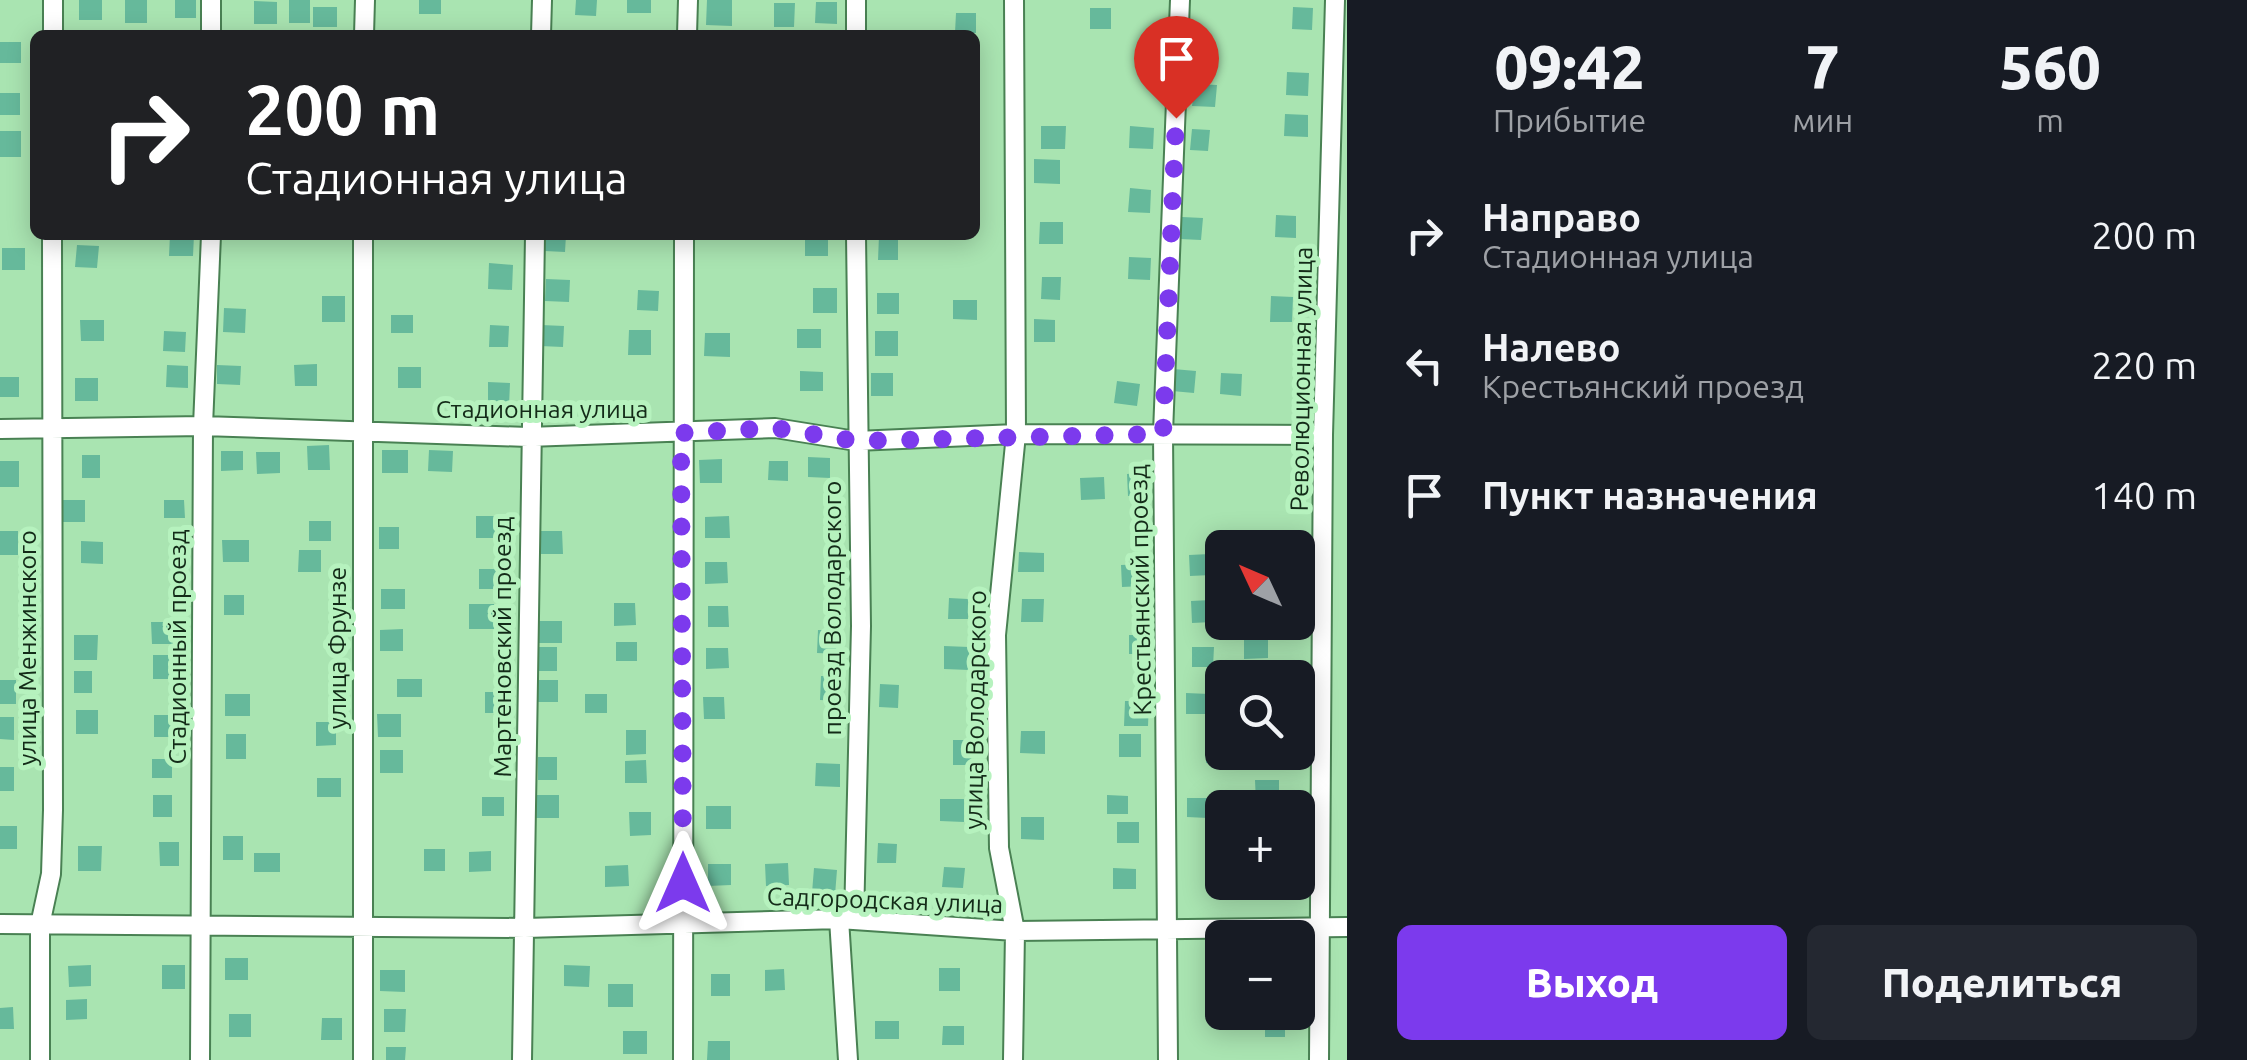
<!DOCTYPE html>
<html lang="ru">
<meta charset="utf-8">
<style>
:root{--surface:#171b24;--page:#242831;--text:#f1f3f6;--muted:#9ea1a6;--accent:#7c3aed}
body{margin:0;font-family:Ubuntu,sans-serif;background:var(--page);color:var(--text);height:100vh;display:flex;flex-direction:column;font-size:38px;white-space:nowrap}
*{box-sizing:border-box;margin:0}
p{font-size:32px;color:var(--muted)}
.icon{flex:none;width:55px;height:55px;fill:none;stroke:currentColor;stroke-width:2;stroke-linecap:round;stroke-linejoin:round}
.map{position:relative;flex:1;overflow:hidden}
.drawer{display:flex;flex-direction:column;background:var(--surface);width:900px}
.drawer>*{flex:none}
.top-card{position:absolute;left:30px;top:30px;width:950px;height:210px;border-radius:15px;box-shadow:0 5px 25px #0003;background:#202124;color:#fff;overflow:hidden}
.needle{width:65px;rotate:314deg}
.controls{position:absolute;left:1205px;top:530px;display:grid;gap:20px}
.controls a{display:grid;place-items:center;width:110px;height:110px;border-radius:15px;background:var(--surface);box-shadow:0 5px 25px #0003;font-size:50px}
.pin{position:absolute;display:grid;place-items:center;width:85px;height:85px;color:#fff;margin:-102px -42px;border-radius:50% 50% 50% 0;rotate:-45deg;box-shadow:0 0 10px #0007}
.pin .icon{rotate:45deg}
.me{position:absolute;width:110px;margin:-55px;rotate:0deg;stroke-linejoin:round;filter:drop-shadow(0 0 8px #0008)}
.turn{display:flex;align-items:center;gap:35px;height:210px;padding:0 50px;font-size:45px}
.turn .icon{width:130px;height:130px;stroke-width:2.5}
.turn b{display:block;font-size:70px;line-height:85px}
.eta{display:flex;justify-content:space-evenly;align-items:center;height:170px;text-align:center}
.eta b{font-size:60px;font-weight:800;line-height:70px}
.cta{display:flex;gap:20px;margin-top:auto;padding:20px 50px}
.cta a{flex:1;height:115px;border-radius:15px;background:var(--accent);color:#fff;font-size:40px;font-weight:800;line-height:115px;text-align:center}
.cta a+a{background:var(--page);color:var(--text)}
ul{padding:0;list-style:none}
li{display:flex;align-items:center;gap:30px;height:130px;padding:0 50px}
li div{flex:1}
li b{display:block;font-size:38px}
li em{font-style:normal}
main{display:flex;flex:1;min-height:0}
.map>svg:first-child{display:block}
</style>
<main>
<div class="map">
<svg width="1347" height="1060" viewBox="0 0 1347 1060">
<rect width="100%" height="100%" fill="#a9e4b1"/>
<!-- building -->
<path fill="#66b99b" d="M79,0H102V20H79Z
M125,0H147V23H125Z
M175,0H196V18H175Z
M289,0H310V23H289Z
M419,0H441V14H419Z
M576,0H597L596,16L575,15Z
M627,0H651V13H627Z
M707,0H732V26L706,25Z
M254,1L277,2V24H254Z
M816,2H837V24L815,23Z
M774,3H795L794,27H774Z
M313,7H337V27H313Z
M1293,7L1313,8L1312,30L1292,29Z
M1090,8H1111V29H1090Z
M956,13H976V33H955Z
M0,42H21V63H0Z
M1287,72L1309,73L1308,96L1286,95Z
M1195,84L1217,85L1215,107L1192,106Z
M0,93H20V115H0Z
M1285,114L1308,115V137L1284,136Z
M1041,126H1066L1065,149H1041Z
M1130,126L1154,128L1153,149L1129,148Z
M1192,129L1210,130L1208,151L1190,150Z
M0,131H21V157H0Z
M1034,159L1060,160V184L1034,183Z
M1130,188L1151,190L1150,213L1128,212Z
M1276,215L1296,216V238L1275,237Z
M1182,217L1203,218L1201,240L1180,239Z
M1040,222H1063V244H1039Z
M170,235H194L193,256H169Z
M546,235H566L565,252L545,251Z
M805,236H828V256H805Z
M879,236H898V260H878Z
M77,245L99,246L97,268L75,267Z
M2,248H25V270H2Z
M1129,257L1151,258L1150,280L1128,279Z
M489,263L513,265L512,290L488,289Z
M1042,277H1061L1060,300L1041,299Z
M546,279L570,280L569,302L545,301Z
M813,288H837V313H813Z
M638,290L659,291L658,311L637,310Z
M877,293H899V314H877Z
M322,296H345V322H322Z
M1271,296L1293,297L1292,322H1270Z
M953,300H977V320L953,319Z
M224,308L246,309L245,333L223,332Z
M391,315H413V333H391Z
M1034,319L1055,320V342H1034Z
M80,320H104V341H81Z
M490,325L509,326L508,347H489Z
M541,325L564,326L563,347L540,346Z
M797,329H821V348H797Z
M629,330H651V355H628Z
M164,331L186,332L185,352L163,351Z
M875,331H898V356H875Z
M705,333H730V357L704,356Z
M317,364V386H295L294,365Z
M167,365L188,366V388L166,387Z
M217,365L241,366L240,385L217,384Z
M398,367H421V388H398Z
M1173,369L1196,371L1194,393L1172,391Z
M800,371L823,372V391H800Z
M871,373H893V396H871Z
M1221,373L1242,374L1241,396L1220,394Z
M0,377H19V397H0Z
M75,378H98V401H75Z
M1117,381L1140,384L1137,406L1114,403Z
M488,382L510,383L509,406L488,405Z
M329,445L330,470H308L307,446Z
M382,450H408V473H382Z
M429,450L453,451L452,472L428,471Z
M221,451H243V470L221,471Z
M256,452H280V473L257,474Z
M82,455H100V478H82Z
M808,457L830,458V478L808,477Z
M722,459V483H700L699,460Z
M0,461H19V487H0Z
M769,461H788V481L768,480Z
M1148,472L1149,495L1128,496L1127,474Z
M1104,477L1105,499L1081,500L1080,478Z
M62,500H85V522H62Z
M164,500H184L185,518H164Z
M476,516H499V538H476Z
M729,516L730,538H705V517Z
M309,521H331V541H309Z
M379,527H399V549H379Z
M0,531H18V555H0Z
M540,531H562L563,554H540Z
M222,540H249V562H223Z
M81,541L103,542V564L81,563Z
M299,550H321V572H298Z
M1019,552L1044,553V572H1018Z
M1210,554L1211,575L1190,576L1189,555Z
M705,562H727L728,583L705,584Z
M1142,564L1143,586L1122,587L1121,565Z
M479,569H501V589H479Z
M381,589H405V609H381Z
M224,595H244V615H224Z
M949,598L968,599V619H948Z
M1022,599H1044L1043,622H1021Z
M1211,600L1212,622L1192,623L1191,601Z
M614,603H635L636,625L614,626Z
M469,604H494V629H469Z
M708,606H728L729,627H708Z
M538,621H562V643H538Z
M151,622H177V644H152Z
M403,629V651H380V630Z
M818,630L842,631L841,654L817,653Z
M74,635H98L97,660H74Z
M1129,635H1150V654H1129Z
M1244,635H1268V658L1244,659Z
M616,642H637V661H616Z
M944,646L969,647V670L944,669Z
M535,647H557V671H535Z
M1192,647H1214L1213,667H1192Z
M706,648H728L729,668L706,669Z
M153,655H172V679H153Z
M74,671H92V693H74Z
M821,676H841L840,701L820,700Z
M397,679H422V697H397Z
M0,680H16V704H0Z
M538,680H558V702H538Z
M880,684L899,685L898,708L879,707Z
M485,692H504L505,713H485Z
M1186,693L1209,694V714H1186Z
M225,694H250V716H225Z
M585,694H607V713H585Z
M703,697H724L725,719H704Z
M1125,701H1149L1148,726H1124Z
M76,710H98V734H76Z
M377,714H401V737H378Z
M154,715H176V737H154Z
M0,717H14V740L0,739Z
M316,722H336V745L316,746Z
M626,730H646V754L626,755Z
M1021,731H1045V754L1020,753Z
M226,734H246V759H226Z
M1119,734H1141V757H1119Z
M953,740H972L971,765H953Z
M1206,744L1222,745L1226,763H1206Z
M380,750H403V773H380Z
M538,757H557V780H538Z
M152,759H172V778H152Z
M646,760L647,783H625V761Z
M816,763L840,764V787L815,786Z
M0,767H14V791H0Z
M317,778H341V797H317Z
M1255,780H1279V803H1256Z
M153,795H172V817H153Z
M536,795H559V818H536Z
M1107,795L1128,796V814H1107Z
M482,797H504V816H482Z
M1187,798H1208V818L1187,817Z
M940,799H964V822L940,821Z
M706,806H731V829H706Z
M629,812H651V835L630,836Z
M1021,817H1044V840L1021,839Z
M1117,822H1139V843H1117Z
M0,826H17V849H0Z
M223,836H243V860H223Z
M159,842H179V866H160Z
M878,843L897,844L896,863H877Z
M78,846H102L101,871H78Z
M424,849H445V871H424Z
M491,851V871L469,872V852Z
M254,853H280V872H254Z
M788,863L789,885L766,886L765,864Z
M708,864H731V885L708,886Z
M628,865L629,886L605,887V866Z
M944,867L965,868L963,888L942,887Z
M814,868L837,870L835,895L812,893Z
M1113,868L1136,869V889H1113Z
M1233,882H1253V896H1233Z
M225,958H248V980H225Z
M91,965V986L69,987L68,966Z
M162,965H185V989H162Z
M564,965L590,966L589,987L564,986Z
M939,968H960V991H939Z
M784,969L785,990L765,991V970Z
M380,970H405V992L380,991Z
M711,974H730V996H711Z
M608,984H633V1007H608Z
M87,999V1019L66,1020V1000Z
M13,1007L14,1029H0V1008Z
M384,1009H406L405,1032H384Z
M229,1014H251V1037H229Z
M1265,1014H1285V1037H1265Z
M322,1018H342V1040H321Z
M875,1021H899V1039H875Z
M943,1026H964V1045H942Z
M623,1031H647V1054H623Z
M708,1041H730V1060H707Z
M386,1047H406L405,1060H386Z"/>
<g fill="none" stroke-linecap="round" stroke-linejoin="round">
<!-- minor casing -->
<g stroke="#498153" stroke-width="22">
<path id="minor" d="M211,0V35
M53,35V0
M364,35L365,0
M541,35L542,0
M687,35L688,0
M856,35V0
M363,235V1060
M0,429L203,426L528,437L775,428L856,441L1016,434L1323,435
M839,919L848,1060
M854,920L861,626L856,235
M0,924L525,928L839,919L1015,931L1347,927
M40,1060V925L51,874L53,810L52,235
M200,1060L203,426L211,235
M522,1060L535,235
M683,1060L684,235
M1013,1060L1015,931L999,848L996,635L1016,434L1014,0
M1168,1060L1163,433L1180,0
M1319,1060L1323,435L1335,0"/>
</g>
<!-- minor -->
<use href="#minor" stroke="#fff" stroke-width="18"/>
</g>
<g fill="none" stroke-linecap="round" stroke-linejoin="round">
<!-- route -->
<path stroke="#7c3aed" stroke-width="18" stroke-dasharray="0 32.4" d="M683,883L681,433L775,428L856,441L1163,434L1176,118"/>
</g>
<g text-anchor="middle" stroke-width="10" stroke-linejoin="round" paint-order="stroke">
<!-- street labels -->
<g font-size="25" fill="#132b18" stroke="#b6f2be">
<text transform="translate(1301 379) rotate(-89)" y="9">Революционная улица</text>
<text x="542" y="418">Стадионная улица</text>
<text transform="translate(1140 590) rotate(-91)" y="9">Крестьянский проезд</text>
<text transform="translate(832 608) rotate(-90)" y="9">проезд Володарского</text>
<text transform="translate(177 647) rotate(-90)" y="9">Стадионный проезд</text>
<text transform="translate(502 647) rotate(-90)" y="9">Мартеновский проезд</text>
<text transform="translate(27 648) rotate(-90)" y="9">улица Менжинского</text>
<text transform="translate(337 648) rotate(-90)" y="9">улица Фрунзе</text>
<text transform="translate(975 710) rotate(-89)" y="9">улица Володарского</text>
<text transform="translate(885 900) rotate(2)" y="9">Садгородская улица</text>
</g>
</g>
</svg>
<div class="controls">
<a><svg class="needle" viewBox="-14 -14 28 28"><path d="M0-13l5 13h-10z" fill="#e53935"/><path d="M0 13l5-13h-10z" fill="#9ea1a6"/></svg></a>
<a><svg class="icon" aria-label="search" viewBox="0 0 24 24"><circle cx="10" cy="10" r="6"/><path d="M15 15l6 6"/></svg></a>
<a>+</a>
<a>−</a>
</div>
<div class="pin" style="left:1176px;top:118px;background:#d93025"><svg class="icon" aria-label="arrive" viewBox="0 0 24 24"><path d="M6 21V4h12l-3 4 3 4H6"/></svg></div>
<svg class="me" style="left:683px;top:883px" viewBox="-20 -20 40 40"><path d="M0-17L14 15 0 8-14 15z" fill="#7c3aed" stroke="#fff" stroke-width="4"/></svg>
<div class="top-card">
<div class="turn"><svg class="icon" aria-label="right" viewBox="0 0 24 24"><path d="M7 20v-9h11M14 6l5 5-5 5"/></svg><div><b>200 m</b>Стадионная улица</div></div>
</div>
</div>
<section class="drawer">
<div class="eta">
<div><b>09:42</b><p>Прибытие</p></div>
<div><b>7</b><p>мин</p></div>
<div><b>560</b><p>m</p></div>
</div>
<ul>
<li><svg class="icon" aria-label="right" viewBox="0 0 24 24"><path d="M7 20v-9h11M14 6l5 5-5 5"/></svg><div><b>Направо</b><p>Стадионная улица</p></div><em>200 m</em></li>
<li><svg class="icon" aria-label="left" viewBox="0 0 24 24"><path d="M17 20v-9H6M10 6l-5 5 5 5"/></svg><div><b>Налево</b><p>Крестьянский проезд</p></div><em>220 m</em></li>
<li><svg class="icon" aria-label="arrive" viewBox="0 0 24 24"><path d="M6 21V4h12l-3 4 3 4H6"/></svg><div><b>Пункт назначения</b></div><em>140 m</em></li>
</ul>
<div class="cta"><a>Выход</a><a>Поделиться</a></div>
</section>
</main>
